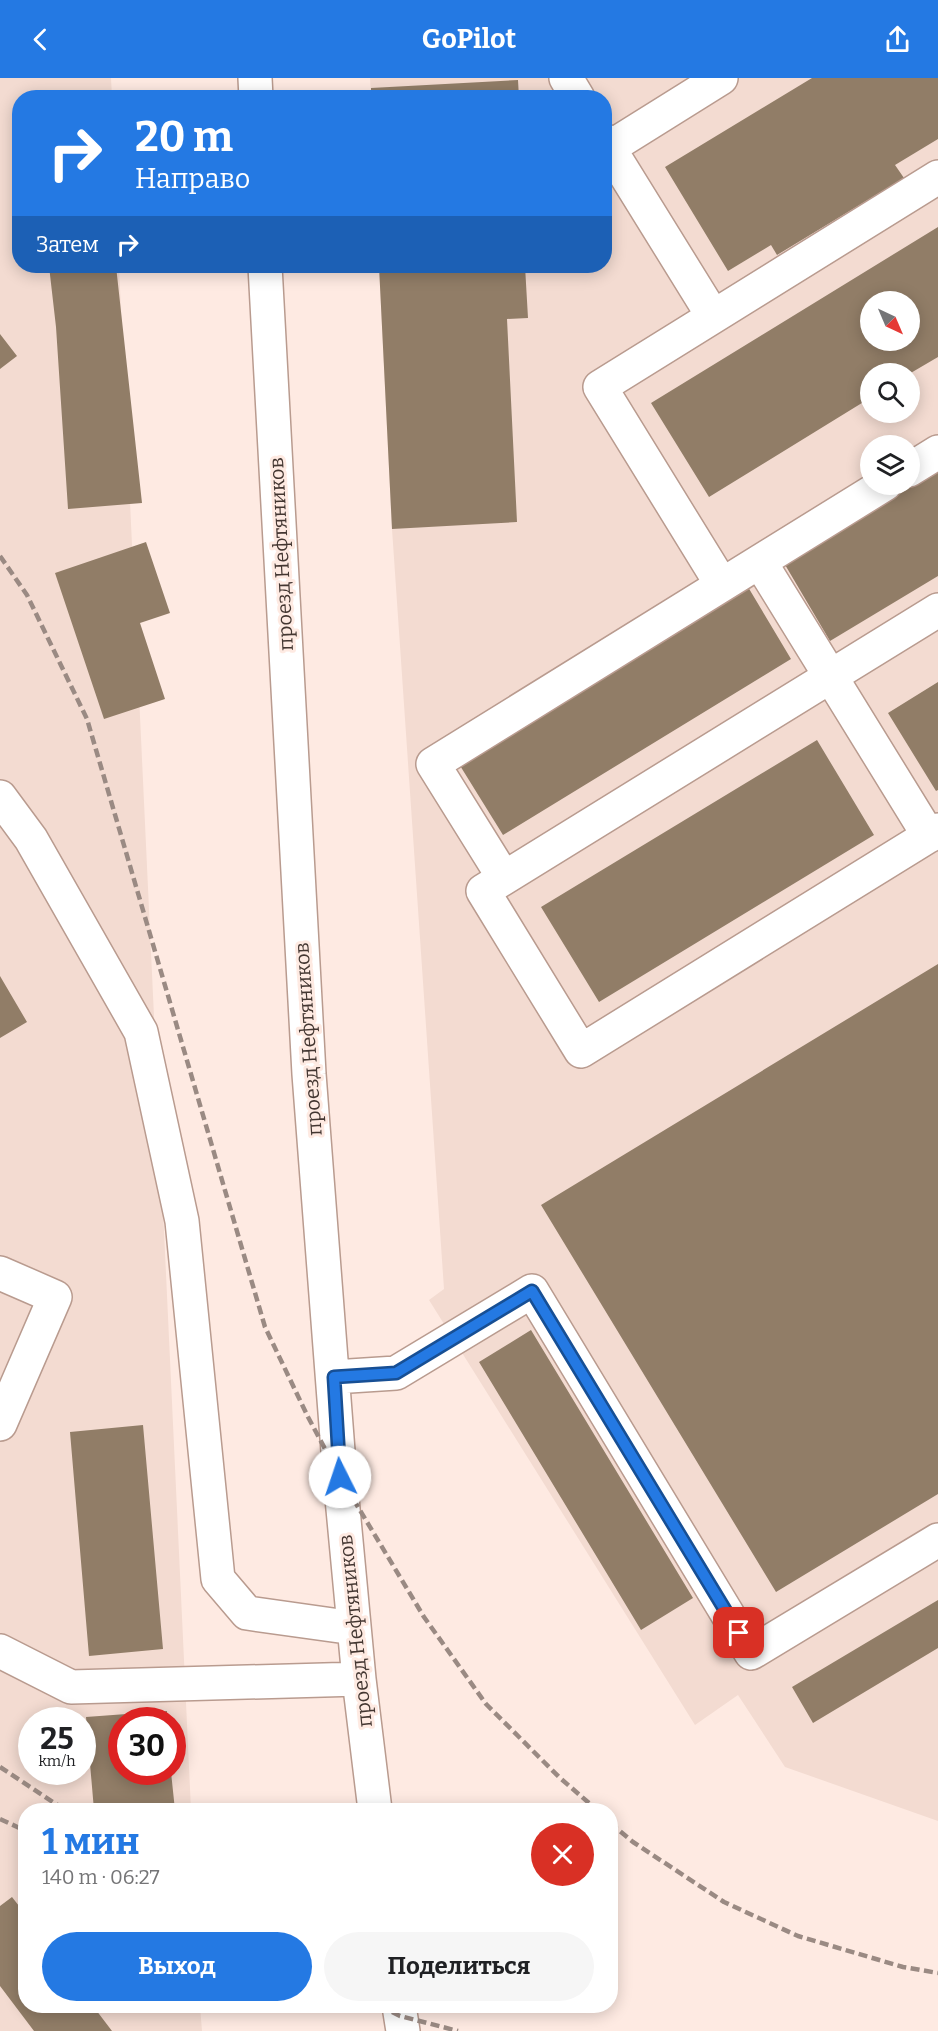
<!DOCTYPE html>
<html lang="ru">
<meta charset="utf-8">
<style>
:root{--surface:#fff;--page:#f6f6f6;--text:#202124;--muted:#757577;--accent:#2479e3}
body{margin:0;font-family:Bitter,serif;background:var(--page);color:var(--text);height:100vh;display:flex;flex-direction:column;font-size:22px;white-space:nowrap}
*{box-sizing:border-box;margin:0}
p{font-size:20px;color:var(--muted)}
.icon{flex:none;width:33px;height:33px;fill:none;stroke:currentColor;stroke-width:2;stroke-linecap:round;stroke-linejoin:round}
.map{position:relative;flex:1;overflow:hidden}
.panel{position:absolute;left:18px;top:1725px;width:600px;height:210px;display:flex;flex-direction:column;background:var(--surface);border-radius:24px;box-shadow:0 3px 15px #0003}
.panel>*{flex:none}
.top-card{position:absolute;left:12px;top:12px;width:600px;height:183px;border-radius:24px;box-shadow:0 3px 15px #0003;background:#2479e3;color:#fff;overflow:hidden}
.needle{width:39px;rotate:136deg}
.controls{position:absolute;left:860px;top:213px;display:grid;gap:12px}
.controls a{display:grid;place-items:center;width:60px;height:60px;border-radius:50%;background:var(--surface);box-shadow:0 3px 15px #0003;font-size:30px}
.speed{position:absolute;left:18px;top:1629px;display:flex;gap:12px;font-size:30px;font-weight:700;text-align:center}
.speed>*{display:grid;place-content:center;width:78px;height:78px;border-radius:50%;background:var(--surface);box-shadow:0 3px 15px #0003;line-height:1}
.speed small{font-size:15px;font-weight:400}
.speed .limit{border:9px solid #d22;background:#fff;color:#111}
.pin{position:absolute;display:grid;place-items:center;width:51px;height:51px;color:#fff;margin:-26px;border-radius:12px;box-shadow:0 3px 9px #0006}
.me{position:absolute;width:66px;margin:-33px;rotate:356deg;stroke-linejoin:round;filter:drop-shadow(0 0 4px #0008)}
.turn{display:flex;align-items:center;gap:21px;height:126px;padding:0 24px;font-size:27px}
.turn .icon{width:78px;height:78px;stroke-width:2.5}
.turn b{display:block;font-size:42px;line-height:51px}
.then{display:flex;align-items:center;height:57px;padding:0 24px;background:#0003;gap:12px;font-size:22px}
.round{display:grid;place-items:center;flex:none;width:63px;height:63px;border-radius:32px;background:var(--page)}
.head{display:flex;align-items:center;justify-content:space-between;height:102px;padding:0 24px}
h1{font-size:36px;font-weight:700;line-height:45px;color:var(--accent)}
.button{display:flex;gap:12px;margin-top:auto;padding:12px 24px}
.button a{flex:1;height:69px;border-radius:36px;background:var(--accent);color:#fff;font-size:24px;font-weight:700;line-height:69px;text-align:center}
.button a+a{background:var(--page);color:var(--text)}
header{display:flex;justify-content:space-between;align-items:center;height:78px;padding:0 24px;background:var(--accent);color:#fff;font-size:27px;font-weight:700}
.map>svg:first-child{display:block}
</style>
<header><svg class="icon" aria-label="back" viewBox="0 0 24 24"><path d="M15 5l-7 7 7 7"/></svg>GoPilot<svg class="icon" aria-label="share" viewBox="0 0 24 24"><path d="M12 15V3M7 8l5-5 5 5M5 13v7h14v-7"/></svg></header>
<div class="map">
<svg width="938" height="1953" viewBox="0 0 938 1953">
<rect width="100%" height="100%" fill="#feeae2"/>
<!-- built -->
<path fill="#f3dbd1" fill-rule="evenodd" d="M0,0H111L112,19L20,20V188H119L191,1732H26V1928H200L202,1953H0ZM32,1642H82V1694H32ZM122,1642H172V1694H122Z
M370,0H938V1743L785,1689L738,1617L695,1647L429,1222L444,1211L392,451L379,188H604V20L371,19ZM870,224H909V262H870ZM870,296H909V334H870ZM870,368H909V406H870Z"/>
<!-- building -->
<path fill="#917d67" fill-rule="evenodd" d="M812,0H938V61L895,87L904,100L777,177L771,167L728,193L665,89Z
M518,2L519,20H371V10Z
M938,149V279L909,296H870V320L709,419L651,325ZM870,224H909V262H870Z
M49,188H116L142,425L68,431L56,249Z
M379,188H525L528,240L507,241L517,444L392,451Z
M0,256L17,278L0,291Z
M938,393V498L830,563L784,485Z
M146,464L170,535L140,545L165,621L104,641L55,495Z
M748,509L791,581L503,757L459,686Z
M938,604V712L936,713L888,635Z
M817,662L874,757L599,924L541,829Z
M938,886V1416L776,1514L541,1127Z
M0,898L27,944L0,960Z
M531,1252L693,1520L641,1552L479,1284Z
M143,1347L163,1571L89,1578L70,1354Z
M938,1522V1570L813,1645L792,1609Z
M167,1633V1642H122V1694H171L175,1732H94L86,1639Z
M12,1819L26,1837V1928H93L112,1953H34L0,1908V1828Z"/>
<g fill="none" stroke-linecap="round" stroke-linejoin="round">
<!-- minor casing -->
<g stroke="#b99b8f" stroke-width="36">
<path id="minor" d="M255,0L256,20
M566,0L578,20
M604,62L713,238
M609,70L721,0
M265,188L309,996L340,1399L359,1601L375,1732
M909,392L938,374
M760,484L929,758
M722,507L600,309L938,99
M938,532L483,813L581,973L938,752
M0,719L31,761L141,954L182,1143L218,1501L247,1535L354,1550
M504,800L433,686L885,406
M0,1195L55,1219L0,1346
M334,1299L396,1295L532,1213L751,1575L938,1462
M0,1573L71,1609L359,1601
M399,1928L403,1953"/>
</g>
<!-- minor -->
<use href="#minor" stroke="#fff" stroke-width="33"/>
<!-- rail -->
<path stroke="#9a8a83" stroke-width="4.5" stroke-dasharray="9 4.5" stroke-linecap="butt" d="M0,478L27,517L87,641L265,1249L308,1339L340,1399L424,1539L486,1626L559,1699L597,1732
M0,1689L65,1732
M0,1741L26,1753
M610,1745L633,1764L724,1824L798,1858L903,1889L938,1895
M380,1928L400,1938L458,1953"/>
</g>
<g fill="none" stroke-linecap="round" stroke-linejoin="round">
<!-- route casing -->
<g stroke="#174f94" stroke-width="15">
<path id="route" d="M340,1399L334,1299L396,1295L532,1213L739,1555"/>
</g>
<!-- route -->
<use href="#route" stroke="#2479e3" stroke-width="10"/>
</g>
<g text-anchor="middle" stroke-width="6" stroke-linejoin="round" paint-order="stroke">
<!-- street labels -->
<g font-size="20" fill="#433631" stroke="#feeae2">
<text transform="translate(281 476) rotate(-93)" y="7">проезд Нефтяников</text>
<text transform="translate(308 961) rotate(-94)" y="7">проезд Нефтяников</text>
<text transform="translate(355 1553) rotate(-96)" y="7">проезд Нефтяников</text>
</g>
</g>
</svg>
<div class="controls">
<a><svg class="needle" viewBox="-14 -14 28 28"><path d="M0-13l5 13h-10z" fill="#e53935"/><path d="M0 13l5-13h-10z" fill="#757577"/></svg></a>
<a><svg class="icon" aria-label="search" viewBox="0 0 24 24"><circle cx="10" cy="10" r="6"/><path d="M15 15l6 6"/></svg></a>
<a><svg class="icon" aria-label="layers" viewBox="0 0 24 24"><path d="M12 4l9 5-9 5-9-5zM3 14l9 5 9-5"/></svg></a>
</div>
<div class="speed"><div>25<small>km/h</small></div><div class="limit">30</div></div>
<div class="pin" style="left:739px;top:1555px;background:#d93025"><svg class="icon" aria-label="arrive" viewBox="0 0 24 24"><path d="M6 21V4h12l-3 4 3 4H6"/></svg></div>
<svg class="me" style="left:340px;top:1399px" viewBox="-20 -20 40 40"><circle r="19" fill="#fff"/><path d="M0-13L10 11 0 6-10 11z" fill="#2479e3"/></svg>
<div class="top-card">
<div class="turn"><svg class="icon" aria-label="right" viewBox="0 0 24 24"><path d="M7 20v-9h11M14 6l5 5-5 5"/></svg><div><b>20 m</b>Направо</div></div>
<div class="then">Затем<svg class="icon" aria-label="right" viewBox="0 0 24 24"><path d="M7 20v-9h11M14 6l5 5-5 5"/></svg></div>
</div>
<section class="panel">
<div class="head"><div><h1>1 мин</h1><p>140 m · 06:27</p></div><a class="round" style="background:#d93025;color:#fff"><svg class="icon" aria-label="close" viewBox="0 0 24 24"><path d="M6 6l12 12M18 6L6 18"/></svg></a></div>
<div class="button"><a>Выход</a><a>Поделиться</a></div>
</section>
</div>
